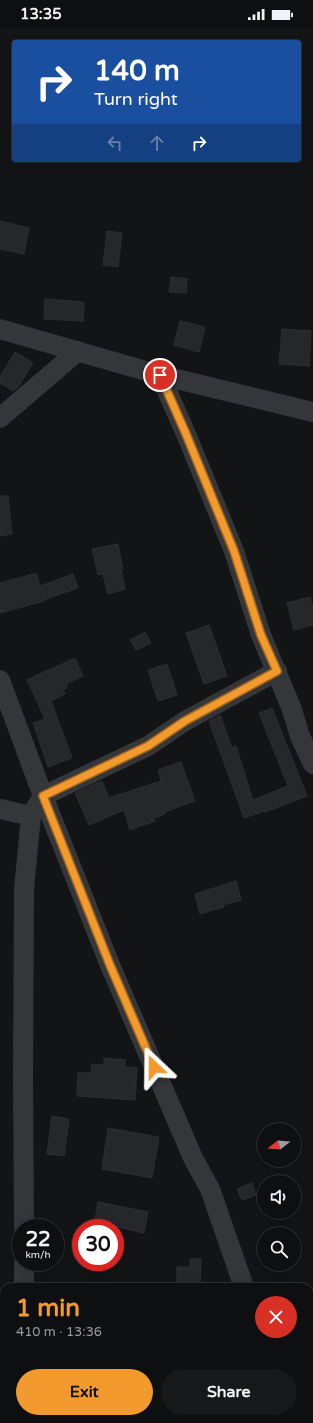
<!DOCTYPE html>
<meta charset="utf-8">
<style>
:root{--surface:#0e0f10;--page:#171819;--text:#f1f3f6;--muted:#9b9c9f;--line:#2e2f30;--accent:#f29a2e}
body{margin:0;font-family:"Varela Round",sans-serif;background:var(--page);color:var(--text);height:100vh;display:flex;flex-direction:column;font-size:15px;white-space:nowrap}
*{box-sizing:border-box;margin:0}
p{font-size:13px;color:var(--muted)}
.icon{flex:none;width:22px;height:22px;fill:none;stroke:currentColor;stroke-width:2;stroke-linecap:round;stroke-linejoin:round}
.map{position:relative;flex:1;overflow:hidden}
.sheet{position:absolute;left:0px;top:1255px;width:313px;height:140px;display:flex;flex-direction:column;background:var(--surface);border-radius:12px 12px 0 0;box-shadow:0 2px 10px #0003,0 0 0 1px var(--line)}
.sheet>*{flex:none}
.guide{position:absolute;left:12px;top:12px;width:289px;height:122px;border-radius:4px;box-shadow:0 2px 10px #0003,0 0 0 1px var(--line);background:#1a4fa0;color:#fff;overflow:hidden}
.needle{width:26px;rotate:253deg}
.buttons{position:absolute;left:257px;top:1095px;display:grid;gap:8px}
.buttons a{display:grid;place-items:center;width:44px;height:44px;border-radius:50%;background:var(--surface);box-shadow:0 2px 10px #0003,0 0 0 1px var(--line);font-size:20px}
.speed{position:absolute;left:12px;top:1191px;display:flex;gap:8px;font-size:20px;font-weight:700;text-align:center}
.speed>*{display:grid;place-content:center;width:52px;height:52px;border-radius:50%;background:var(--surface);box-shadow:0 2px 10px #0003,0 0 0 1px var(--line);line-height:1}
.speed small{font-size:10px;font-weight:400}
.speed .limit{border:6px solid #d22;background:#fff;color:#111}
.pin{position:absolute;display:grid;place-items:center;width:34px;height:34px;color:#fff;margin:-17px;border:2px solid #fff;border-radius:50%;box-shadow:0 1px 4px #0007}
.me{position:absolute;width:44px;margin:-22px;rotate:337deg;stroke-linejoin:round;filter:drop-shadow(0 0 3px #0008)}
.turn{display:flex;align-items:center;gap:14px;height:84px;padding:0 16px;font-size:18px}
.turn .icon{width:52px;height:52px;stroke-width:2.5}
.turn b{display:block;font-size:28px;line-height:34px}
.lanes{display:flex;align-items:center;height:38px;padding:0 16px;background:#0003;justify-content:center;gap:20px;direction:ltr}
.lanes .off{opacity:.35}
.round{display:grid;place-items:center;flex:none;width:42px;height:42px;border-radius:21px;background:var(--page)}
.overview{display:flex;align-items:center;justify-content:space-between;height:68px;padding:0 16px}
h1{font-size:24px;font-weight:800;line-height:30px;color:var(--accent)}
.primary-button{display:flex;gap:8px;margin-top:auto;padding:8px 16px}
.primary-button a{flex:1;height:46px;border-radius:24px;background:var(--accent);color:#111;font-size:16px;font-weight:800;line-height:46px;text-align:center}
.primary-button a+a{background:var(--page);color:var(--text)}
.status{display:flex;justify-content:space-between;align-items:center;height:28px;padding:0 20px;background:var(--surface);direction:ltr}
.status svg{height:11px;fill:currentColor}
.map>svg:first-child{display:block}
</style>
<div class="status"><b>13:35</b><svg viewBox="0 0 49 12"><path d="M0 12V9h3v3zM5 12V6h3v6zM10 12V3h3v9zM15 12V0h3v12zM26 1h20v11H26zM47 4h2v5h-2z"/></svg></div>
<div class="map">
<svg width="313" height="1395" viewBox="0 0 313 1395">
<rect width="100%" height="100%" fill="#131415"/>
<!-- building -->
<path fill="#262729" stroke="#2d2e31" d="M0,193L29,200L24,226L0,221Z
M107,203L122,205L118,239L103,237Z
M171,249L187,251L186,265L169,264Z
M45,271L84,274L83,293L44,291Z
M180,293L205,299L199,324L174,317Z
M282,301L311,303L309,338L279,336Z
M15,324L33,335L19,358L13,363L0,355V349Z
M0,468H8L12,506L0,508Z
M118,516L123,542H121L125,561L108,566L103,546L98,547L92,521Z
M36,545L40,558L73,546L78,560L43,572L44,573L0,585V555Z
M310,569L313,581V597L294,602L287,575Z
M209,597L227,648L204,656L186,605Z
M145,604L151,615L136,622L130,612Z
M75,630L83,648L66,656L67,660L63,662L65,666L51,673L72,730L48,739L33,695L45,691L27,652Z
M167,636L177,667L158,673L148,642Z
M272,680L307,768L265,784L264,783L244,790L209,693L220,687L232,720L236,718L253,772L288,758L259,685Z
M181,734L195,773L165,784V786L154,790L155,793L130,802L124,782L89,797L75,765L102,753L109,770L161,753L158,742Z
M236,853L241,872L223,877L224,879L200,886L195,866Z
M104,1030L125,1032V1039L137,1040L135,1072L77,1068L78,1045H91L92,1036L104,1037Z
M52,1088L69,1091L64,1128L47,1126Z
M108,1100L159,1109L152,1150L102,1141Z
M252,1155L256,1167L242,1172L237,1161Z
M98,1174L148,1184L144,1205L109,1197V1195L95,1192Z
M190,1231H201L200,1259H177V1239H190Z"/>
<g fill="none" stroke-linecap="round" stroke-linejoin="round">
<!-- minor -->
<path stroke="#34363a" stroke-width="20" d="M0,301L160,347L313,384
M160,347L186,406L234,523L261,607L291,679L300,708L313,736
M0,390L78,323
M0,652L43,768L31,788L0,781
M24,1200L23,1050L24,861L31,788
M24,1259V1234
M244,1259L210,1161L193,1130L110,937L43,768L148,718L185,693L277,643
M293,1391L295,1395
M21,1395L22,1391"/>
</g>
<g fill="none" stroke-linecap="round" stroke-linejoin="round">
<!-- route casing -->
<g stroke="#9d641e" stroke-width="10">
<path id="route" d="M154,1039L110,937L43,768L148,718L185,693L277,643L261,607L234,523L186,406L160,347"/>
</g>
<!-- route -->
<use href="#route" stroke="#f29a2e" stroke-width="7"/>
</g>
</svg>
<div class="buttons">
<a><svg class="needle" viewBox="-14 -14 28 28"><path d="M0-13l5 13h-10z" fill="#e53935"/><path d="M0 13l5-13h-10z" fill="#9b9c9f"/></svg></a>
<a><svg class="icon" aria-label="sound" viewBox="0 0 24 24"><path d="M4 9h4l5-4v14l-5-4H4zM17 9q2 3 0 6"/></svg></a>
<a><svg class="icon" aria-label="search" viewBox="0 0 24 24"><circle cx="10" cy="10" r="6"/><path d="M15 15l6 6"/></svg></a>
</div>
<div class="speed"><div>22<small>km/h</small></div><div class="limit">30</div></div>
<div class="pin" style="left:160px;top:347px;background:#d93025"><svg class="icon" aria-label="arrive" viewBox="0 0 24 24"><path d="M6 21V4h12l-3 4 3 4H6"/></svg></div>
<svg class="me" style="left:154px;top:1039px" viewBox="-20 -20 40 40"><path d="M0-17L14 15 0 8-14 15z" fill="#f29a2e" stroke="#fff" stroke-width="4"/></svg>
<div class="guide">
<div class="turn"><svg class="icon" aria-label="right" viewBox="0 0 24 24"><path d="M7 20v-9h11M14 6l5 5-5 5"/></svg><div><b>140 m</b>Turn right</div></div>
<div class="lanes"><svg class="icon off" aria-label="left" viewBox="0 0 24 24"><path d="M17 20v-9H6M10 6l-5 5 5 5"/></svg><svg class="icon off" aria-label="ahead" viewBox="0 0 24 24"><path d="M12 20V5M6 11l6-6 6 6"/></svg><svg class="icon" aria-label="right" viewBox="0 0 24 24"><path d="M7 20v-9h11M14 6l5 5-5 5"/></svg></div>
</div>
<section class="sheet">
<div class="overview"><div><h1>1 min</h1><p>410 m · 13:36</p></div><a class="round" style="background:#d93025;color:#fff"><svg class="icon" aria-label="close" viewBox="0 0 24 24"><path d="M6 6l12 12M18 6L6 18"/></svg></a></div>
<div class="primary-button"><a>Exit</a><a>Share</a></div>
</section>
</div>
